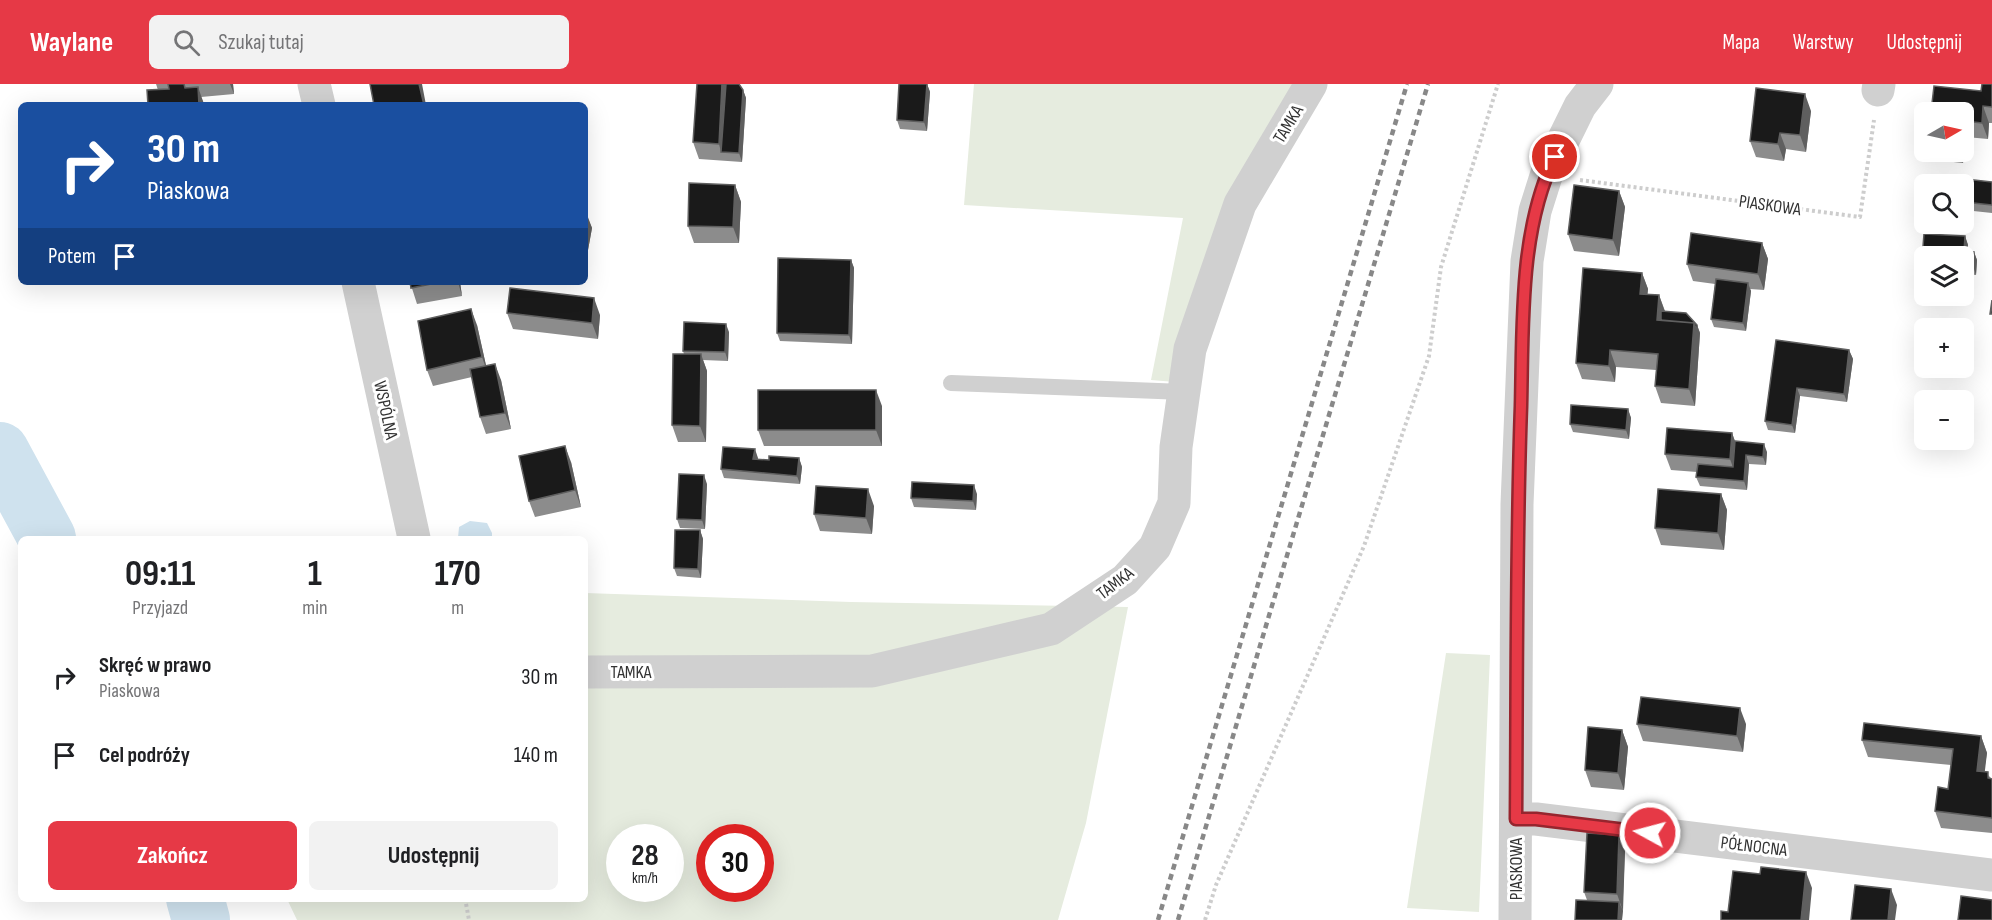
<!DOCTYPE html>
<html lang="pl">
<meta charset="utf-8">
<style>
:root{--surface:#fff;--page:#f2f2f2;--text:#202124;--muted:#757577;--accent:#e63946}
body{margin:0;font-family:"Sofia Sans Condensed",sans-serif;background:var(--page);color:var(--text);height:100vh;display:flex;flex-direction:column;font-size:22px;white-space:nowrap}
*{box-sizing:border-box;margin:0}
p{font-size:20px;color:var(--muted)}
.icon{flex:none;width:33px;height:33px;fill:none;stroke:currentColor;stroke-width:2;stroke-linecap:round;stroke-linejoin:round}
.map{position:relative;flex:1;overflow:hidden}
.panel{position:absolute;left:18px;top:452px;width:570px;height:366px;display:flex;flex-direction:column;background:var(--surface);border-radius:9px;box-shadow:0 6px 24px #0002}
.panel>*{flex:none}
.top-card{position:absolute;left:18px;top:18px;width:570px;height:183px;border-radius:9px;box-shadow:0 6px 24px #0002;background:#1a4fa0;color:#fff;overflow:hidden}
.needle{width:39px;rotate:81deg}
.tools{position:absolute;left:1914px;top:18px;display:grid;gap:12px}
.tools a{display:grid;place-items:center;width:60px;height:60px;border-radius:9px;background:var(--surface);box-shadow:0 6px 24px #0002;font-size:30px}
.speed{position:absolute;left:606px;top:740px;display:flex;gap:12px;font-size:30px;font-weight:700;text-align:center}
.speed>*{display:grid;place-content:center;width:78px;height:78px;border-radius:50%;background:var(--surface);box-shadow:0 6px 24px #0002;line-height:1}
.speed small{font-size:15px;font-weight:400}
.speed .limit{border:9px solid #d22;background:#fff;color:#111}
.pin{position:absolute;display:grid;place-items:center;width:51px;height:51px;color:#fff;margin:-26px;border:3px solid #fff;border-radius:50%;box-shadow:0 2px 6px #0007}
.me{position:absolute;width:66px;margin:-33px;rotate:277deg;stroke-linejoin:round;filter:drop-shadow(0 0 4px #0008)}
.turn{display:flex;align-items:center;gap:21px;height:126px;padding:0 30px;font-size:27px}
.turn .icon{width:78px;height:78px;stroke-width:2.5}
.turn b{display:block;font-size:42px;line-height:51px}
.then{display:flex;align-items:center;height:57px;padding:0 30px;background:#0003;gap:12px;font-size:22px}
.eta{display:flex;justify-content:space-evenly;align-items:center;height:102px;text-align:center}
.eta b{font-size:36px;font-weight:700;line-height:42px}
.button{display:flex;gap:12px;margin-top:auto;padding:12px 30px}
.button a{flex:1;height:69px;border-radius:9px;background:var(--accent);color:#fff;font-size:24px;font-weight:700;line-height:69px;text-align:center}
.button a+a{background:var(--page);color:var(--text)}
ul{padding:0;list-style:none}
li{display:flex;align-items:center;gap:18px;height:78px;padding:0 30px}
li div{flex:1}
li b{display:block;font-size:22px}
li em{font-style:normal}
header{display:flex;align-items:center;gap:36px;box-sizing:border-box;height:84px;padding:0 30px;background:var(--accent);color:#fff}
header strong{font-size:28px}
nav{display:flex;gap:33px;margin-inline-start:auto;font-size:21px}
.search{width:420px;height:54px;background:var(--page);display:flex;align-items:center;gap:15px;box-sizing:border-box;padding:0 21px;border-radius:9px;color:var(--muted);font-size:22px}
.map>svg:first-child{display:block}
</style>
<header>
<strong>Waylane</strong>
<div class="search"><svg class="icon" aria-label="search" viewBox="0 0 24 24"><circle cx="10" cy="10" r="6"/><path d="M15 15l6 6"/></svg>Szukaj tutaj</div>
<nav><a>Mapa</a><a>Warstwy</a><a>Udostępnij</a></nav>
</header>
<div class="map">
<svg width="1992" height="836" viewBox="0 0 1992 836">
<rect width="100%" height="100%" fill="#fff"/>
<!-- green -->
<path fill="#e6ecdf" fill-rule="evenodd" d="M974,0H1303L1175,298L1151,296L1183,134L964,121Z
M585,509L851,518L1128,523L1086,739L1058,836H297L287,815L585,814ZM620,753H670V804H620ZM710,753H760V804H710Z
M1446,569L1490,571L1479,828L1407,824Z"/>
<!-- water -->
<path fill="#cfe2ee" d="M470,437L487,439L492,449V454H458L459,443Z"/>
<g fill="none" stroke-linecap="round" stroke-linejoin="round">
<!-- river -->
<path stroke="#cfe2ee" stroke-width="58" d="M0,367L47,454
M195,814L201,836"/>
<!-- path -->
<path stroke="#cdcdcd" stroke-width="4" stroke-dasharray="3 3" stroke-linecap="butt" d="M1580,96L1860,133L1874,36
M465,814L469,836
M1205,836L1216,801L1364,462L1429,272L1441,183L1498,0"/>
<!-- lane -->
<path stroke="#d0d0d0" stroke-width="16" d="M951,299L1184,308"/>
<!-- street -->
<path stroke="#d0d0d0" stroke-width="33" d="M314,0L319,21
M1878,6L1879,0
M358,198L414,454
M585,588L872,587L1051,545L1125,496L1155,463L1174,419L1176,363L1190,265L1240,120L1311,0
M1516,735H1536L1992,791
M1515,836L1517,420L1527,177L1535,127L1547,89L1580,22L1597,0"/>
<!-- rail -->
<path stroke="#888" stroke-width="4.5" stroke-dasharray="6 4.5" stroke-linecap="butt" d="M1158,836L1407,0
M1178,836L1428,0"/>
</g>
<!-- wall -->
<path fill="#8c8c8c" d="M156,0H233L234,10L201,13L204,20L158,6Z
M927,0L930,8L927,47L900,45L897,36Z
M1992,0V39H1989L1988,55L1966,53L1963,79L1934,76L1931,68H1964V28L1981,7Z
M743,6L746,14L742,78L699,75L693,58Z
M1811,27L1806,68L1786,65L1784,77L1756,73L1750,57Z
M1992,98V129L1964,126V104Z
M735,101L741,118L739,159H694L688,142Z
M1619,107L1625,123L1619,172L1574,167L1568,150Z
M585,128L592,144L588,166H585Z
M1924,150L1965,152L1968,161L1967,168H1974L1977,176L1976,191L1966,190L1965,211H1964V172H1924V209H1923L1920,200Z
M1762,159L1768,175L1764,206L1750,205L1751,207L1746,247L1714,243L1711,235L1715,200L1693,197L1687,180Z
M851,176L854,184L852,260L780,257L777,249Z
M1642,189L1648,205L1647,211H1659L1665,227L1697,241L1700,249L1695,322L1661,319L1655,302L1656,286L1616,283L1615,298L1582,295L1576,279Z
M410,198H460L462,212L417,220Z
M507,229L600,231L598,255L513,245Z
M477,241L486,282L501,296L511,345L486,350L480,333L472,293L433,302L427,286Z
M729,248L728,277L703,276L707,287L706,358H678L672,341L684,270L683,267Z
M1776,256L1849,266L1853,275L1847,318L1800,312L1795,349L1768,346L1765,337Z
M882,322V362H764L758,346Z
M1628,325L1631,334L1629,355L1573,348L1570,340Z
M1732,349L1735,357L1767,368L1766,381L1749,380L1747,406L1700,402L1696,393L1697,388L1671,386L1665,370Z
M758,374L757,376H769L799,374L802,383L800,400L724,394L721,385Z
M571,378L581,423L535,433L529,417Z
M707,400L705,445L680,444L677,435Z
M977,410L976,426L914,423L911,414Z
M1721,410L1727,426L1724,466L1661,461L1655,444Z
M874,422L872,450L820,447L814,430Z
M700,446L703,455L701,494L677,492L674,484Z
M1637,640H1746L1743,668L1643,657Z
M1622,646L1628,663L1624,706L1591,703L1585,686Z
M1981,652L1987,669L1984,687L1992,695V749L1941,744L1935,727L1948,705L1951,681L1868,673L1862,656Z
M1619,751L1625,767L1622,836L1587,816L1584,808Z"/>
<!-- shaded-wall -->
<path fill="#5f5f5f" d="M230,0H233L234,10Z
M419,0H422L426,21H424Z
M722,0H729L721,68L719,60Z
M927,0L930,8L927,47L924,38Z
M198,3L204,20V21H199Z
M743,6L746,14L742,78L739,69Z
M1805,10L1811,27L1806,68L1800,51Z
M1983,22L1989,39L1988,55L1982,39Z
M1964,45L1966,53L1963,79L1959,68H1964Z
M1780,49L1786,65L1784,77L1778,60Z
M735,101L741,118L739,159L733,143Z
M1619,107L1625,123L1619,172L1613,156Z
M586,128L592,144L588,166L585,157Z
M1965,152L1968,161L1967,176L1964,167Z
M1762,159L1768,175L1764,206L1758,190Z
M1974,168L1977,176L1976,191L1973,182Z
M851,176L854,184L852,260L849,251Z
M1964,184L1966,190L1965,211L1964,208Z
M1642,189L1648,205L1646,226L1640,210Z
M458,198H460L462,212Z
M1748,199L1751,207L1746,247L1743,239Z
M1659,211L1665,228L1664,244L1657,236Z
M594,214L600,231L598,255L592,239Z
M471,225L477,241L488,290L482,273Z
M1694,239L1697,241L1700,249L1695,322L1689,305Z
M726,240L729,248L728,277L725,268Z
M1610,266L1616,283L1615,298L1609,282Z
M1849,266L1853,275L1847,318L1844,310Z
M701,270L707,287L706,358L700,342Z
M495,280L501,296L511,345L505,329Z
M1797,304L1800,312L1795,349L1792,341Z
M876,306L882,322V362L876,346Z
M1628,325L1631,334L1629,355L1626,346Z
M1732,349L1738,366L1736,392L1730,375Z
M1764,360L1767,368L1766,381L1763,373Z
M565,362L571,378L581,423L575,406Z
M755,365L758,374L756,384L753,375Z
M1746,371L1749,380L1747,406L1744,397Z
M799,374L802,383L800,400L797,392Z
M704,391L707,400L705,445L702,436Z
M974,401L977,410L976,426L973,417Z
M868,405L874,422L872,450L866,434Z
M1721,410L1727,426L1724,466L1718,449Z
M700,446L703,455L701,494L698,485Z
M1740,624L1746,640L1743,668L1737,652Z
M1622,646L1628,663L1624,706L1618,689Z
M1981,652L1987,669L1983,703L1977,687Z
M1619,751L1625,767L1623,827L1617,810Z
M1806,788L1812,804L1809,836H1801Z
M1891,805L1897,821L1895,836H1888Z
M1619,818L1623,827L1622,836H1618Z"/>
<!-- building -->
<path fill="#1a1a1a" stroke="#5f5f5f" stroke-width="1.5" d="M168,0H184L185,4L198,3L199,21H148L147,6L169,5Z
M370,0H419L424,21H374Z
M697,0H722L719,60L693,58Z
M726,0H739L743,6L739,69L721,68Z
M899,0H927L924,38L897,36Z
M1982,0H1992V23L1983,22L1982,39L1964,37V28H1931L1934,2L1981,7Z
M1756,4L1805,10L1800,51L1780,49L1778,60L1750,57Z
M1965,95L1992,98V121L1964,118V104Z
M689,99L735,101L733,143L688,142Z
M1574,101L1619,107L1613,156L1568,150Z
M1691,149L1762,159L1758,190L1687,180Z
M1924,150L1965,152L1964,167L1974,168L1973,182H1964V172H1924V201L1920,200Z
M778,174L851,176L849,251L777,249Z
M1583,184L1642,189L1640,210L1659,211L1657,236L1694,239L1689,305L1655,302L1658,270L1610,266L1609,282L1576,279Z
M1716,195L1748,199L1743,239L1711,235Z
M410,198H441L411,204Z
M510,204L594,214L592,239L507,229Z
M1992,216V230H1990Z
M471,225L482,273L427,286L418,237Z
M1661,227L1686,229L1697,241V247L1694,239L1661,236Z
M684,238L726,240L725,268L683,267Z
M1776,256L1849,266L1844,310L1797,304L1792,341L1765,337Z
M673,270H701L700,342L672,341Z
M495,280L505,329L480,333L470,285Z
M758,306H876V346H758Z
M1571,321L1628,325L1626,346L1570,340Z
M1667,344L1732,349L1730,375L1665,370Z
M1735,357L1764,360L1763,373L1746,371L1744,397L1696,393L1698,380L1733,383Z
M565,362L575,406L529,417L519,372Z
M723,363L755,365L753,375L769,376V372L799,374L797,392L721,385Z
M679,390L704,391L702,436L677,435Z
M912,398L974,401L973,417L911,414Z
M816,402L868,405L866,434L814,430Z
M1658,405L1721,410L1718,449L1655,444Z
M675,446H700L698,485L674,484Z
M1641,613L1740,624L1737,652L1637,640Z
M1864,639L1981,652L1977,687L1988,688V694L1992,695V734L1935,727L1938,703L1948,705L1953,665L1862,656Z
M1588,643L1622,646L1618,689L1585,686Z
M1587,749L1619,751L1617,810L1584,808Z
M1761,783L1806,788L1801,836H1721V827L1728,828L1733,787L1760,790Z
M1855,801L1891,805L1888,836H1851Z
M1961,812L1992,816V836H1958Z
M1576,816L1619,818L1618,836H1575Z"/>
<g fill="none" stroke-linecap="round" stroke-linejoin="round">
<!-- route casing -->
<g stroke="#96252e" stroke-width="15">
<path id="route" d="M1555,73C1519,145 1523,242 1521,322C1516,460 1517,597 1516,735H1536L1650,749"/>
</g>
<!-- route -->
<use href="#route" stroke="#e63946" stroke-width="10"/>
</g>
<g text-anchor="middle" stroke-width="6" stroke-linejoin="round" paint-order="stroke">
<!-- street labels -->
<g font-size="18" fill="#333" stroke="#fff">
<text transform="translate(1288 40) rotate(-59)" y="6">TAMKA</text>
<text transform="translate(1770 121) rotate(8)" y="6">PIASKOWA</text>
<text transform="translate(386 326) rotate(78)" y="6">WSPÓLNA</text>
<text transform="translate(1115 499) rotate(-38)" y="6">TAMKA</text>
<text x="631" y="594">TAMKA</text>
<text transform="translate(1754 762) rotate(7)" y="6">PÓŁNOCNA</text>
<text transform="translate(1516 785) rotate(-90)" y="6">PIASKOWA</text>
</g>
</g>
</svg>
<div class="tools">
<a><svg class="needle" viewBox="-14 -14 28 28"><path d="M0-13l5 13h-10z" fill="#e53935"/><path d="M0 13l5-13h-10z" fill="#757577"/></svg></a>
<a><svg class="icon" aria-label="search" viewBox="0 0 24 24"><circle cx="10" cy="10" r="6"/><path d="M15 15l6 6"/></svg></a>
<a><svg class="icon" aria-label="layers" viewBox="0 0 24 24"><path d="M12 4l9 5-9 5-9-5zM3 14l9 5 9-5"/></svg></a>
<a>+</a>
<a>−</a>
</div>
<div class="speed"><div>28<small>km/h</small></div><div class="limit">30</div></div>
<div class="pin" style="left:1555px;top:73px;background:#d93025"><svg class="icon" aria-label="arrive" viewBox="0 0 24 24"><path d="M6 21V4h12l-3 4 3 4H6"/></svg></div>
<svg class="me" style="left:1650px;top:749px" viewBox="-20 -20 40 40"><circle r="17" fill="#e63946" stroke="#fff" stroke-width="3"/><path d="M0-11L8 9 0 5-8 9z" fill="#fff"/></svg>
<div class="top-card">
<div class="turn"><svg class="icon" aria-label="right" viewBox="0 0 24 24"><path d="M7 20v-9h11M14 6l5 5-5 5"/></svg><div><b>30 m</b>Piaskowa</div></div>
<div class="then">Potem<svg class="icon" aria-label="arrive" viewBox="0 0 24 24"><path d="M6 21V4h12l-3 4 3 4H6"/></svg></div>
</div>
<section class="panel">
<div class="eta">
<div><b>09:11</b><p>Przyjazd</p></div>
<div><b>1</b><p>min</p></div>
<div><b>170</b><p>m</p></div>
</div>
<ul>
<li><svg class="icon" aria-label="right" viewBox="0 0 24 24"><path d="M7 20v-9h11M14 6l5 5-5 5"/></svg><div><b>Skręć w prawo</b><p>Piaskowa</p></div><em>30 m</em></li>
<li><svg class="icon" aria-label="arrive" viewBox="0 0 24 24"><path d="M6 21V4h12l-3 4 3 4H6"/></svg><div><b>Cel podróży</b></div><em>140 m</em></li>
</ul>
<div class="button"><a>Zakończ</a><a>Udostępnij</a></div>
</section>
</div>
